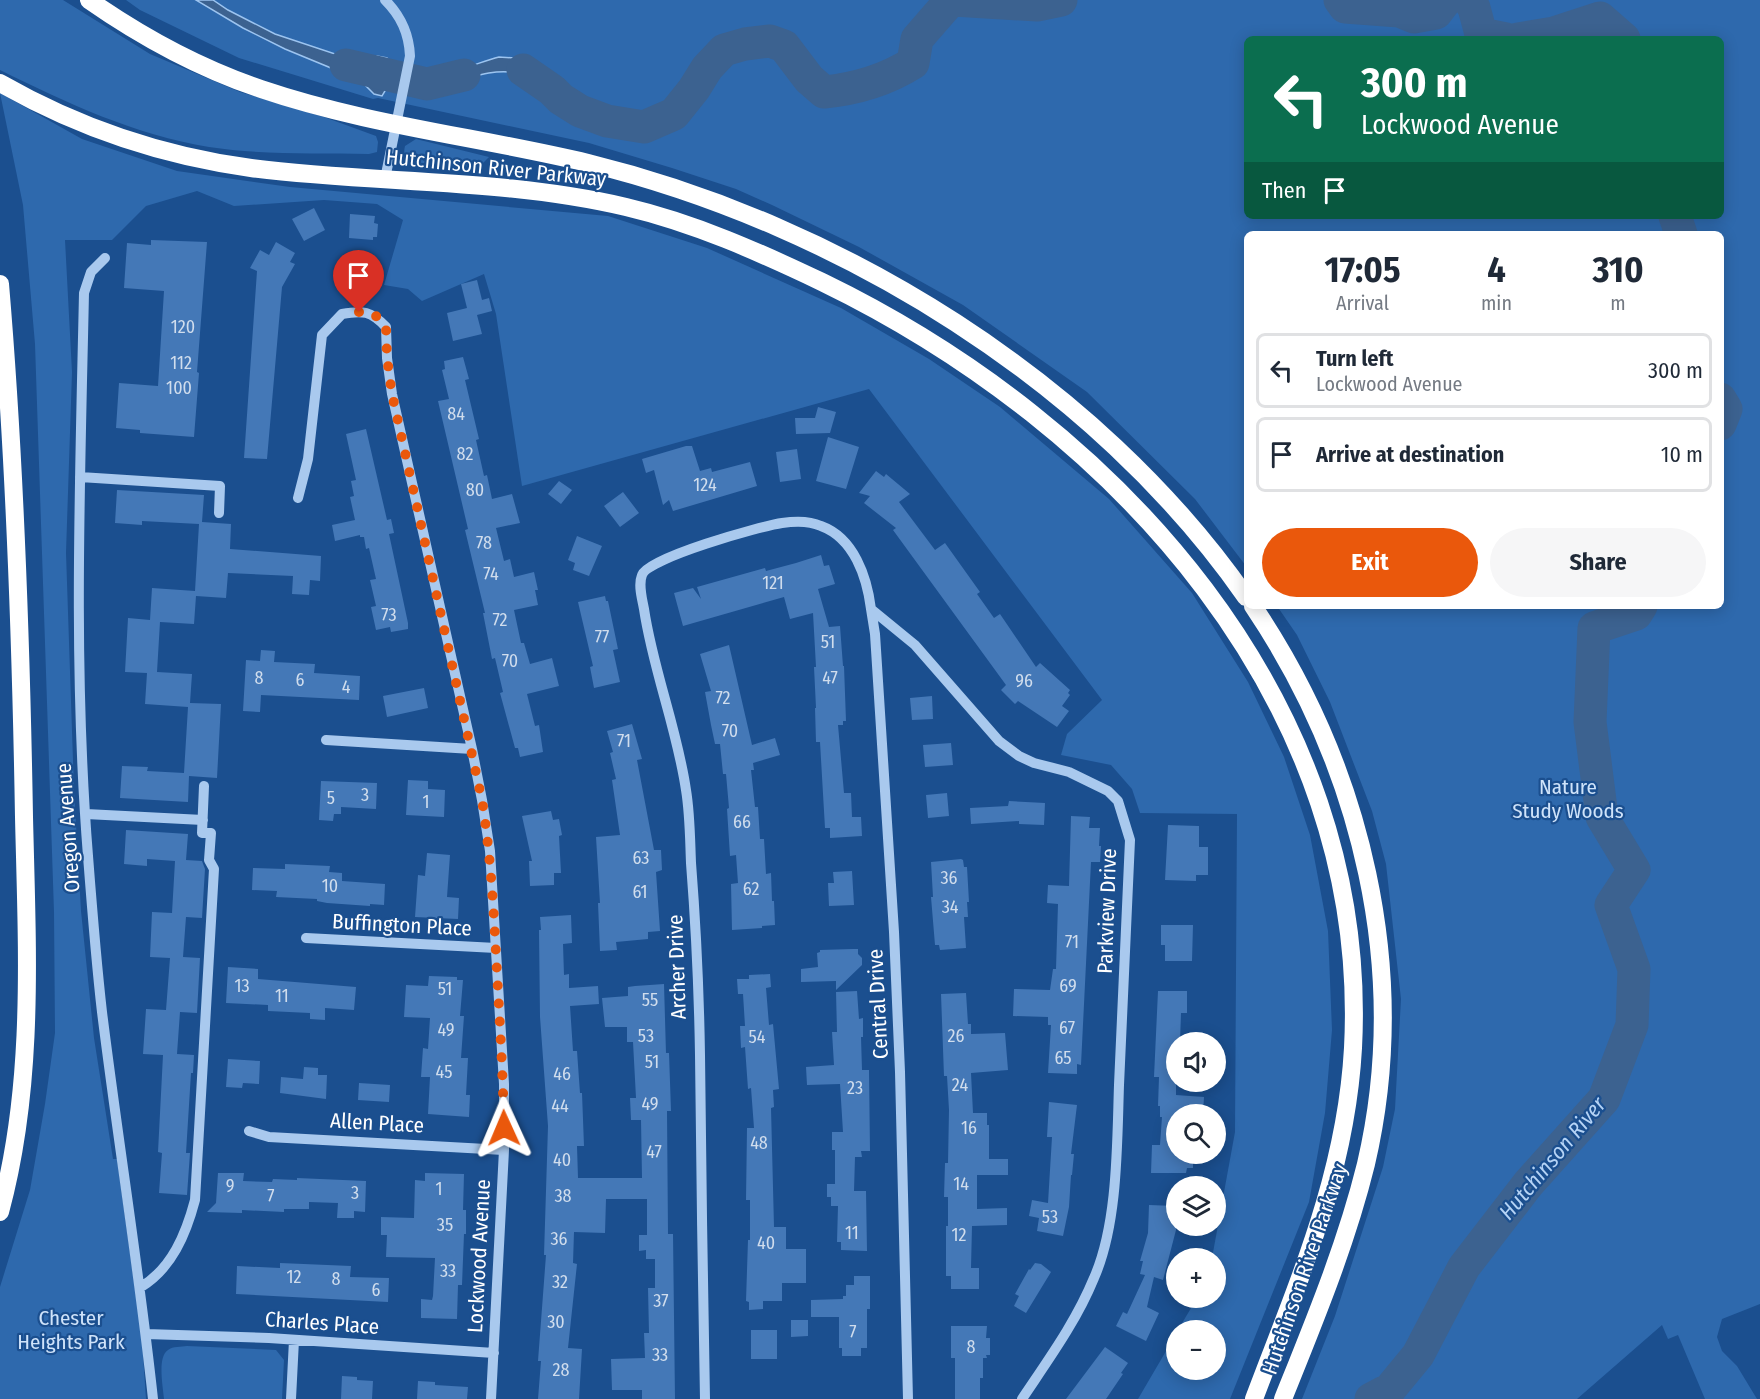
<!DOCTYPE html>
<meta charset="utf-8">
<style>
:root{--surface:#fff;--page:#f6f6f7;--text:#1f2937;--muted:#747a83;--line:#e0e1e3;--accent:#ea580c}
body{margin:0;font-family:"Fira Sans Condensed",sans-serif;background:var(--page);color:var(--text);height:100vh;display:flex;flex-direction:column;font-size:22px;white-space:nowrap}
*{box-sizing:border-box;margin:0}
p{font-size:20px;color:var(--muted)}
.icon{flex:none;width:33px;height:33px;fill:none;stroke:currentColor;stroke-width:2;stroke-linecap:round;stroke-linejoin:round}
.map{position:relative;flex:1;overflow:hidden}
.drawer{position:absolute;left:1244px;top:231px;width:480px;height:378px;display:flex;flex-direction:column;background:var(--surface);border-radius:9px;box-shadow:0 3px 15px #0003}
.drawer>*{flex:none}
.banner{position:absolute;left:1244px;top:36px;width:480px;height:183px;border-radius:9px;box-shadow:0 3px 15px #0003;background:#0b6e4f;color:#fff;overflow:hidden}
.fabs{position:absolute;left:1166px;top:1032px;display:grid;gap:12px}
.fabs a{display:grid;place-items:center;width:60px;height:60px;border-radius:50%;background:var(--surface);box-shadow:0 3px 15px #0003;font-size:30px}
.pin{position:absolute;display:grid;place-items:center;width:51px;height:51px;color:#fff;margin:-62px -26px;border-radius:50% 50% 50% 0;rotate:-45deg;box-shadow:0 0 6px #0007}
.pin .icon{rotate:45deg}
.me{position:absolute;width:66px;margin:-33px;rotate:359deg;stroke-linejoin:round;filter:drop-shadow(0 0 4px #0008)}
.turn{display:flex;align-items:center;gap:21px;height:126px;padding:0 18px;font-size:27px}
.turn .icon{width:78px;height:78px;stroke-width:2.5}
.turn b{display:block;font-size:42px;line-height:51px}
.then{display:flex;align-items:center;height:57px;padding:0 18px;background:#0003;gap:12px;font-size:22px}
.eta{display:flex;justify-content:space-evenly;align-items:center;height:102px;text-align:center}
.eta b{font-size:36px;font-weight:700;line-height:42px}
.button{display:flex;gap:12px;margin-top:auto;padding:12px 18px}
.button a{flex:1;height:69px;border-radius:36px;background:var(--accent);color:#fff;font-size:24px;font-weight:700;line-height:69px;text-align:center}
.button a+a{background:var(--page);color:var(--text)}
ul{padding:0;list-style:none}
li{display:flex;align-items:center;gap:18px;height:75px;margin:0 12px 9px;padding:0 6px;border:3px solid var(--line);border-radius:9px}
li div{flex:1}
li b{display:block;font-size:22px}
li em{font-style:normal}
.map>svg:first-child{display:block}
</style>
<div class="map">
<svg width="1760" height="1399" viewBox="0 0 1760 1399">
<rect width="100%" height="100%" fill="#1b4f8f"/>
<!-- green -->
<path fill="#2e69ad" fill-rule="evenodd" d="M0,0H63L150,54L240,92L324,117L376,136L378,142L377,152L369,154C316,153 261,155 209,147C135,135 67,103 0,70Z
M126,0H1760V1304L1722,1319L1717,1337L1722,1351L1737,1366L1757,1399H1705L1678,1335L1668,1339L1662,1325L1577,1399H1302L1335,1316L1383,1167L1395,1109L1401,999L1386,864L1372,811L1330,702L1297,635L1277,606H1720V234H1246V566L1195,499L1087,392L963,305L859,247L772,205L736,189L672,168L589,143L378,98L373,99L239,58L140,10ZM1246,39H1720V216H1246Z
M0,93L82,139L177,171L290,187L608,216L707,248L841,308L929,359L1000,407L1109,499L1192,593L1248,682L1284,757L1310,835L1328,931L1332,1030L1325,1113L1309,1202L1230,1399H1138L1176,1334V1370H1215V1330H1178L1197,1298H1215V1258H1212L1235,1132L1237,814L1140,813L1132,789L1111,765L1061,755L1067,734L1102,700L869,389L522,486L496,314L484,274L422,301L408,289L384,285L403,220L377,204L324,200L234,206L197,191L146,206L112,240H65L72,372L66,553L74,790L81,911L94,1038L113,1159H117L142,1340L146,1399H0V1287L30,1190L45,1104L55,1033L54,912L35,344L23,205Z
M416,139L489,157L483,163L470,167L412,162C405,158 403,154 405,146Z
M187,1346L276,1350L284,1360L282,1399H164C163,1387 157,1357 168,1350C173,1346 181,1347 187,1346Z"/>
<!-- water -->
<path fill="#3c6290" stroke="#9cc4f0" stroke-width="1.5" d="M196,0H213L228,10L275,34L365,64L377,56L387,58L392,64L388,86L382,96L374,94L360,80L285,49L243,28Z
M499,57C505,58 512,57 518,59C536,66 556,83 560,102C551,95 541,84 531,78C499,61 456,83 425,92L420,90L423,70C433,68 442,73 452,71C468,68 483,61 499,57Z"/>
<g fill="none" stroke-linecap="round" stroke-linejoin="round">
<!-- river -->
<path stroke="#3c6290" stroke-width="33" d="M953,0L1037,5L1061,0
M1340,0L1345,7L1399,11L1414,17L1436,13L1446,0
M1469,0L1474,8L1481,34L1506,39
M1518,39L1554,33L1600,18L1624,39
M346,65L427,84L464,75
M523,70L552,90L561,99L580,111L607,121L644,127L674,114L694,89L707,68L724,50L745,44L770,41L784,46L809,79L824,92C855,89 886,80 913,63L917,39L951,0
M1675,216L1681,234
M1720,399L1726,409L1720,424
M1371,1399L1390,1389L1418,1355L1464,1267L1528,1184L1604,1099L1632,1025L1634,969L1611,905L1634,870L1602,817L1590,722L1594,628L1636,614L1641,606"/>
</g>
<!-- building -->
<path fill="#4478b7" d="M314,208L325,230L304,241L292,219Z
M350,214L375,216L374,223L378,224L377,237H373V240L349,238Z
M151,240L207,242L197,372L199,373L194,437L140,433V430L116,428L119,383L158,386L164,291L124,288L127,243L151,245Z
M276,242L295,253L290,262L295,264L282,287L267,459L244,458L257,271L250,268L260,250L269,255Z
M477,280L482,300L489,298L492,311L477,315L482,334L453,341L447,313L467,308L461,284Z
M463,357L469,379L465,380L479,439L476,440L484,476L487,475L492,499L512,494L520,523L496,528L504,561L510,559L514,577L534,572L538,590H535L538,605L514,610L521,643H524L530,664L552,658L559,686L527,694L535,726L539,725L543,752L520,757L518,748H515L500,693L503,692L495,658L492,659L483,613H485L465,530L468,529L438,401L449,399L442,370L445,369L444,361Z
M818,407L836,412L830,433L796,434L795,418H815Z
M366,429L387,520L391,519L394,533L389,534L408,623V629L391,632L390,627L376,630L371,607L376,606L370,580L376,579L369,548L366,549L364,537H360V535L335,541L332,525L355,520L350,497L354,496L351,481L356,480L346,434Z
M828,437L859,447L846,489L816,481Z
M686,446H692L700,471L711,468L712,472L750,462L757,486L673,511L669,500L663,505L654,470L646,473L642,459Z
M797,449L801,479L780,482L776,452Z
M876,471L884,477L886,474L910,494L899,502L935,550L945,543L980,592L977,594L994,618L1000,614L1036,667L1040,663L1070,690L1068,693L1070,695L1062,706L1069,711L1057,727L1018,701L1015,704L1001,690L1006,685L893,530L896,528L864,503L870,496L859,493Z
M559,481L572,490L561,504L548,494Z
M117,490L204,495L202,522L231,524L230,549L321,556L320,581L310,580L309,595L292,594L293,576L228,573L226,598L196,596L194,624L160,622L157,672L192,674L190,703L221,704L217,778L189,776L188,802L120,798L122,766L148,767L147,771L184,773L188,707L145,704L147,673L125,672L128,618L150,620L152,588L195,591L199,524L142,521V525L115,523Z
M623,492L639,513L620,527L604,506Z
M577,536L602,546L589,576L573,570L575,563L568,560Z
M821,555L824,566L829,565L835,584L818,589L829,627L840,626L843,666H844L846,721H843V725H838L844,793H851L852,817H861L862,836L830,838V828H825L820,742H816L815,708H816L814,667H816L813,613L790,619L784,597L683,626L674,593L693,588L701,599L697,587L765,568L766,571L796,563Z
M605,596L606,601H608L618,649L613,650L620,682L594,688L590,667L593,666L578,602Z
M729,645L752,745L775,738L780,755L753,763L754,770H751L755,807H758L760,839H764L766,874L771,873L772,901H774L775,925L762,926V928L732,930L731,884L738,883L736,855L730,856L727,809L729,808L726,774H723L720,744H715L711,725L705,692L711,691L700,654Z
M261,650L275,651L274,662L315,664L314,673L360,676L359,700L261,695L260,712L243,711L246,660L260,661Z
M424,688L428,708L387,717L383,696Z
M932,696L933,719L912,720L910,698Z
M632,724L642,759L637,760L654,850H661L662,870L656,872L660,931L648,932V939L616,942L617,950L600,951L598,903H600L596,837L620,835L612,780L616,779L610,753L613,752L607,731Z
M951,743L953,765L925,767L923,745Z
M408,780L428,781V789L445,790L444,817L406,815Z
M321,781L377,783L376,809L341,807V814H334L333,821L319,820Z
M947,793L949,816L928,818L926,795Z
M1009,801L1045,803L1044,825L1019,824V821L971,824L970,808L1008,806Z
M551,811L553,820L559,819L562,835L559,836L561,873H554V885L530,886L529,861H532L522,816Z
M1071,816L1090,817L1089,828H1100L1099,846H1101L1100,862H1091L1081,1065L1077,1064V1074L1048,1073L1051,1025H1048V1017L1013,1016L1014,989L1050,990L1053,969H1056L1058,904L1047,903L1048,885L1069,886Z
M1168,825L1199,826V847H1208V875H1196V881L1165,880Z
M126,830L188,834L186,860L202,861L205,869L202,918L186,917L183,957L200,958L197,1013L180,1012L177,1054L194,1055L193,1073H191L186,1153H190L187,1195L159,1193L162,1153L158,1152L163,1055L143,1054L146,1009L166,1010L170,958L150,957L152,912L172,913L175,861L147,859V866L124,864Z
M427,853L450,855L447,897L459,898L458,919L415,917L418,875L425,876Z
M961,859L963,860L964,867H967L969,902H967L968,917H964L966,948L940,950L939,945H935L931,897H933L931,862Z
M285,864L330,866L329,872L342,873V881L385,884L384,905L370,904V906L327,903L317,901V899L276,897L277,891L252,890L253,868L285,869Z
M852,871L854,905L829,906L828,883H834L833,872Z
M571,915L572,943L563,944L564,975L569,974V988L598,986L599,1004L570,1006L573,1051H577L580,1093H582L584,1146H577L578,1178H642L641,1120H631L630,1098H636L633,1042H627V1027H605L602,998L628,996V987L635,986L664,984L666,1053H669L671,1111H667L668,1234H673L675,1399H642V1390H612L611,1359L645,1358L644,1333H649L648,1288H655V1259H646V1250L639,1251V1235H647V1199H606L605,1233L574,1232L573,1263L577,1264L568,1348L582,1349L579,1399H538L541,1361H538L546,1255H544L548,1126L540,1017L539,930H541L540,917Z
M1161,925H1193L1192,961H1165V945H1161Z
M853,949H858V954L862,958V965L836,990V981L801,982V969L818,967L817,953L820,952V950Z
M228,967L258,969V979L356,987L354,1010L325,1008V1020L310,1019V1013L268,1011V1005L226,1003Z
M770,974L771,987L766,988L769,1025L773,1024L779,1089L773,1090L774,1107L771,1108L774,1227H786V1249H806V1283H782V1301H763V1309L749,1310V1302L746,1301L748,1240H750V1200H746L747,1128H754L751,1088L748,1089L745,1047L741,1048L740,1026H745L743,994H738L737,979H749V975Z
M429,976L457,977V980H463L460,1016H464L461,1058H468L466,1095H470L469,1117L428,1114L430,1077H421L423,1048L428,1049L430,1018L404,1017L406,985L428,986Z
M857,991L859,1019L863,1018V1037H861L862,1070H869L870,1151H861L862,1157H855L854,1191H866L867,1251L841,1250V1242H837L838,1206H831V1197H827V1184H835V1150H832V1132H843L840,1084L807,1085L806,1067L834,1065L832,1032H837L836,992Z
M1158,991H1187V1013H1181L1180,1042H1176V1095L1204,1097L1203,1114H1176V1154H1193V1168H1187L1186,1173H1151L1152,1145H1160L1162,1117H1160V1106H1158L1159,1077H1154Z
M966,993L968,1024H971V1034L1005,1033L1008,1070L971,1073L973,1113H987V1125H989V1159H1008V1175H977V1209L1007,1208V1225L972,1226L971,1268H979V1289H951V1276H946V1226H948V1197H944L945,1163H948L949,1110L947,1076H944L941,994Z
M228,1059L260,1061L259,1084L243,1083L242,1088L226,1087Z
M304,1067L318,1068V1075H327L326,1099L280,1093L281,1077L303,1079Z
M359,1083L390,1085L389,1102L358,1100Z
M1049,1102L1077,1105L1071,1154H1074L1072,1175H1071L1069,1207L1063,1236L1037,1231L1039,1218L1029,1216L1032,1200L1048,1203L1052,1137H1047Z
M218,1173H244L243,1181L272,1182L273,1179L297,1180V1178L366,1181L365,1212L354,1211V1218H337L338,1203L309,1202V1209H284V1212L242,1210V1213L207,1212L216,1203Z
M425,1173L464,1174L463,1210H466V1234H464L462,1285H458L457,1319L421,1318V1299L432,1300L433,1296L435,1258L386,1257L387,1235H381V1217L414,1218L415,1180L425,1181Z
M1149,1205L1176,1206V1230L1163,1280L1154,1277L1147,1307L1159,1313L1146,1341L1116,1326L1123,1312L1127,1314L1145,1275L1140,1274L1143,1261H1140L1148,1233Z
M280,1263L351,1266L350,1277L389,1278L388,1302L236,1294L237,1266L280,1268Z
M1035,1263L1041,1264L1051,1272L1026,1313L1014,1306L1019,1296L1015,1294L1029,1269L1030,1270Z
M854,1276H870V1309H867V1348H861V1356H842V1348H839V1317H811V1300L843,1299V1296H846V1285H854Z
M791,1320H808V1336L791,1337Z
M951,1326H987L986,1338H990V1355H986L987,1358H983V1378H980V1399H955V1358H951Z
M751,1330H777V1359H751Z
M1105,1347L1128,1363L1121,1373L1123,1374L1106,1399H1066Z
M342,1376L357,1377V1380L373,1381L372,1399H341Z
M418,1381L435,1382V1385L468,1387L467,1399H417Z"/>
<g fill="none" stroke-linecap="round" stroke-linejoin="round">
<!-- minor -->
<path stroke="#a9c9ee" stroke-width="10" d="M385,0C401,16 409,33 410,56L385,179
M105,258L91,272L84,293C80,480 73,669 88,856C92,908 96,960 102,1012C118,1141 139,1269 153,1399
M80,477L220,486L219,513
M298,498L308,459L322,335L342,314C363,310 371,311 386,327L387,358L392,394L472,749L482,800L490,851L504,1084V1150L491,1399
M871,609L875,634L894,932L900,1072L908,1399
M326,740L472,749
M86,814L203,820
M306,938L496,948
M249,1131L269,1137L504,1150
M141,1287C172,1268 186,1234 195,1200L214,869L209,860L211,833H202L204,786
M146,1334L269,1338L494,1353
M291,1399L294,1340
M705,1399C703,1284 701,1170 700,1055C699,991 696,927 691,863C690,839 690,814 686,790C677,728 653,670 644,609C642,598 638,585 642,575C647,558 761,526 782,523C795,521 810,521 821,526C854,538 867,577 871,609L915,645L999,741L1019,756L1034,763L1069,772L1108,791L1118,801L1130,840C1126,922 1123,1004 1119,1085C1117,1144 1118,1224 1094,1278C1076,1322 1048,1360 1022,1399"/>
<!-- highway -->
<path stroke="#fff" stroke-width="18" d="M89,0C142,37 199,68 261,89C367,125 479,137 588,163C841,225 1096,382 1246,597
M0,83C77,127 163,156 251,168C375,184 503,178 626,207C694,223 759,252 822,282C1117,425 1371,703 1353,1048C1346,1175 1298,1282 1254,1399
M0,284C15,461 21,639 24,817C27,949 35,1083 0,1212
M1253,606C1362,768 1411,971 1366,1164C1346,1245 1314,1322 1283,1399"/>
</g>
<g fill="none" stroke-linecap="round" stroke-linejoin="round">
<!-- route -->
<path stroke="#ea580c" stroke-width="10" stroke-dasharray="0 18" d="M359,312L375,315L386,327L387,358L392,394L482,800C491,857 494,915 497,973C500,1025 503,1076 504,1128"/>
</g>
<g text-anchor="middle" stroke-width="4.5" stroke-linejoin="round" paint-order="stroke">
<!-- number labels -->
<g font-size="18" fill="#d0dded">
<text x="183" y="333">120</text>
<text x="181" y="369">112</text>
<text x="179" y="394">100</text>
<text x="456" y="420">84</text>
<text x="465" y="460">82</text>
<text x="705" y="491">124</text>
<text x="475" y="496">80</text>
<text x="484" y="549">78</text>
<text x="491" y="580">74</text>
<text x="773" y="589">121</text>
<text x="389" y="621">73</text>
<text x="500" y="626">72</text>
<text x="602" y="643">77</text>
<text x="828" y="648">51</text>
<text x="510" y="667">70</text>
<text x="259" y="684">8</text>
<text x="830" y="684">47</text>
<text x="300" y="686">6</text>
<text x="1024" y="687">96</text>
<text x="346" y="693">4</text>
<text x="723" y="704">72</text>
<text x="730" y="737">70</text>
<text x="624" y="747">71</text>
<text x="365" y="801">3</text>
<text x="331" y="804">5</text>
<text x="426" y="808">1</text>
<text x="742" y="828">66</text>
<text x="641" y="864">63</text>
<text x="949" y="884">36</text>
<text x="330" y="892">10</text>
<text x="751" y="895">62</text>
<text x="640" y="898">61</text>
<text x="950" y="913">34</text>
<text x="1072" y="948">71</text>
<text x="242" y="992">13</text>
<text x="1068" y="992">69</text>
<text x="445" y="995">51</text>
<text x="282" y="1002">11</text>
<text x="650" y="1006">55</text>
<text x="1067" y="1034">67</text>
<text x="446" y="1036">49</text>
<text x="646" y="1042">53</text>
<text x="956" y="1042">26</text>
<text x="757" y="1043">54</text>
<text x="1063" y="1064">65</text>
<text x="652" y="1068">51</text>
<text x="444" y="1078">45</text>
<text x="562" y="1080">46</text>
<text x="960" y="1091">24</text>
<text x="855" y="1094">23</text>
<text x="650" y="1110">49</text>
<text x="560" y="1112">44</text>
<text x="969" y="1134">16</text>
<text x="759" y="1149">48</text>
<text x="654" y="1158">47</text>
<text x="562" y="1166">40</text>
<text x="961" y="1190">14</text>
<text x="230" y="1192">9</text>
<text x="439" y="1195">1</text>
<text x="355" y="1199">3</text>
<text x="271" y="1202">7</text>
<text x="563" y="1202">38</text>
<text x="1050" y="1223">53</text>
<text x="445" y="1231">35</text>
<text x="852" y="1239">11</text>
<text x="959" y="1241">12</text>
<text x="559" y="1245">36</text>
<text x="766" y="1249">40</text>
<text x="448" y="1277">33</text>
<text x="294" y="1283">12</text>
<text x="336" y="1285">8</text>
<text x="560" y="1288">32</text>
<text x="376" y="1296">6</text>
<text x="661" y="1307">37</text>
<text x="556" y="1328">30</text>
<text x="853" y="1338">7</text>
<text x="971" y="1353">8</text>
<text x="660" y="1361">33</text>
<text x="561" y="1376">28</text>
</g>
<!-- street labels -->
<g font-size="21" fill="#fff" stroke="#1b4f8f">
<text transform="translate(496 168) rotate(6)" y="7">Hutchinson River Parkway</text>
<text transform="translate(68 828) rotate(-94)" y="7">Oregon Avenue</text>
<text transform="translate(1107 911) rotate(-88)" y="7">Parkview Drive</text>
<text transform="translate(402 925) rotate(3)" y="7">Buffington Place</text>
<text transform="translate(677 967) rotate(-92)" y="7">Archer Drive</text>
<text transform="translate(878 1004) rotate(-93)" y="7">Central Drive</text>
<text transform="translate(377 1123) rotate(3)" y="7">Allen Place</text>
<text transform="translate(479 1256) rotate(-87)" y="7">Lockwood Avenue</text>
<text transform="translate(1305 1269) rotate(-71)" y="7">Hutchinson River Parkway</text>
<text transform="translate(322 1323) rotate(4)" y="7">Charles Place</text>
</g>
<!-- park labels -->
<g font-size="21" fill="#cfe3fa" stroke="#1b4f8f">
<text x="1568" y="794">Nature<tspan x="1568" dy="24">Study Woods</tspan></text>
<text x="71" y="1325">Chester<tspan x="71" dy="24">Heights Park</tspan></text>
</g>
<!-- water labels -->
<g font-size="22" font-style="italic" fill="#b5d3f5" stroke="#1b4f8f">
<text transform="translate(1552 1158) rotate(-50)" y="8">Hutchinson River</text>
</g>
</g>
</svg>
<div class="fabs">
<a><svg class="icon" aria-label="sound" viewBox="0 0 24 24"><path d="M4 9h4l5-4v14l-5-4H4zM17 9q2 3 0 6"/></svg></a>
<a><svg class="icon" aria-label="search" viewBox="0 0 24 24"><circle cx="10" cy="10" r="6"/><path d="M15 15l6 6"/></svg></a>
<a><svg class="icon" aria-label="layers" viewBox="0 0 24 24"><path d="M12 4l9 5-9 5-9-5zM3 14l9 5 9-5"/></svg></a>
<a>+</a>
<a>−</a>
</div>
<div class="pin" style="left:359px;top:312px;background:#d93025"><svg class="icon" aria-label="arrive" viewBox="0 0 24 24"><path d="M6 21V4h12l-3 4 3 4H6"/></svg></div>
<svg class="me" style="left:504px;top:1128px" viewBox="-20 -20 40 40"><path d="M0-17L14 15 0 8-14 15z" fill="#ea580c" stroke="#fff" stroke-width="4"/></svg>
<div class="banner">
<div class="turn"><svg class="icon" aria-label="left" viewBox="0 0 24 24"><path d="M17 20v-9H6M10 6l-5 5 5 5"/></svg><div><b>300 m</b>Lockwood Avenue</div></div>
<div class="then">Then<svg class="icon" aria-label="arrive" viewBox="0 0 24 24"><path d="M6 21V4h12l-3 4 3 4H6"/></svg></div>
</div>
<section class="drawer">
<div class="eta">
<div><b>17:05</b><p>Arrival</p></div>
<div><b>4</b><p>min</p></div>
<div><b>310</b><p>m</p></div>
</div>
<ul>
<li><svg class="icon" aria-label="left" viewBox="0 0 24 24"><path d="M17 20v-9H6M10 6l-5 5 5 5"/></svg><div><b>Turn left</b><p>Lockwood Avenue</p></div><em>300 m</em></li>
<li><svg class="icon" aria-label="arrive" viewBox="0 0 24 24"><path d="M6 21V4h12l-3 4 3 4H6"/></svg><div><b>Arrive at destination</b></div><em>10 m</em></li>
</ul>
<div class="button"><a>Exit</a><a>Share</a></div>
</section>
</div>
